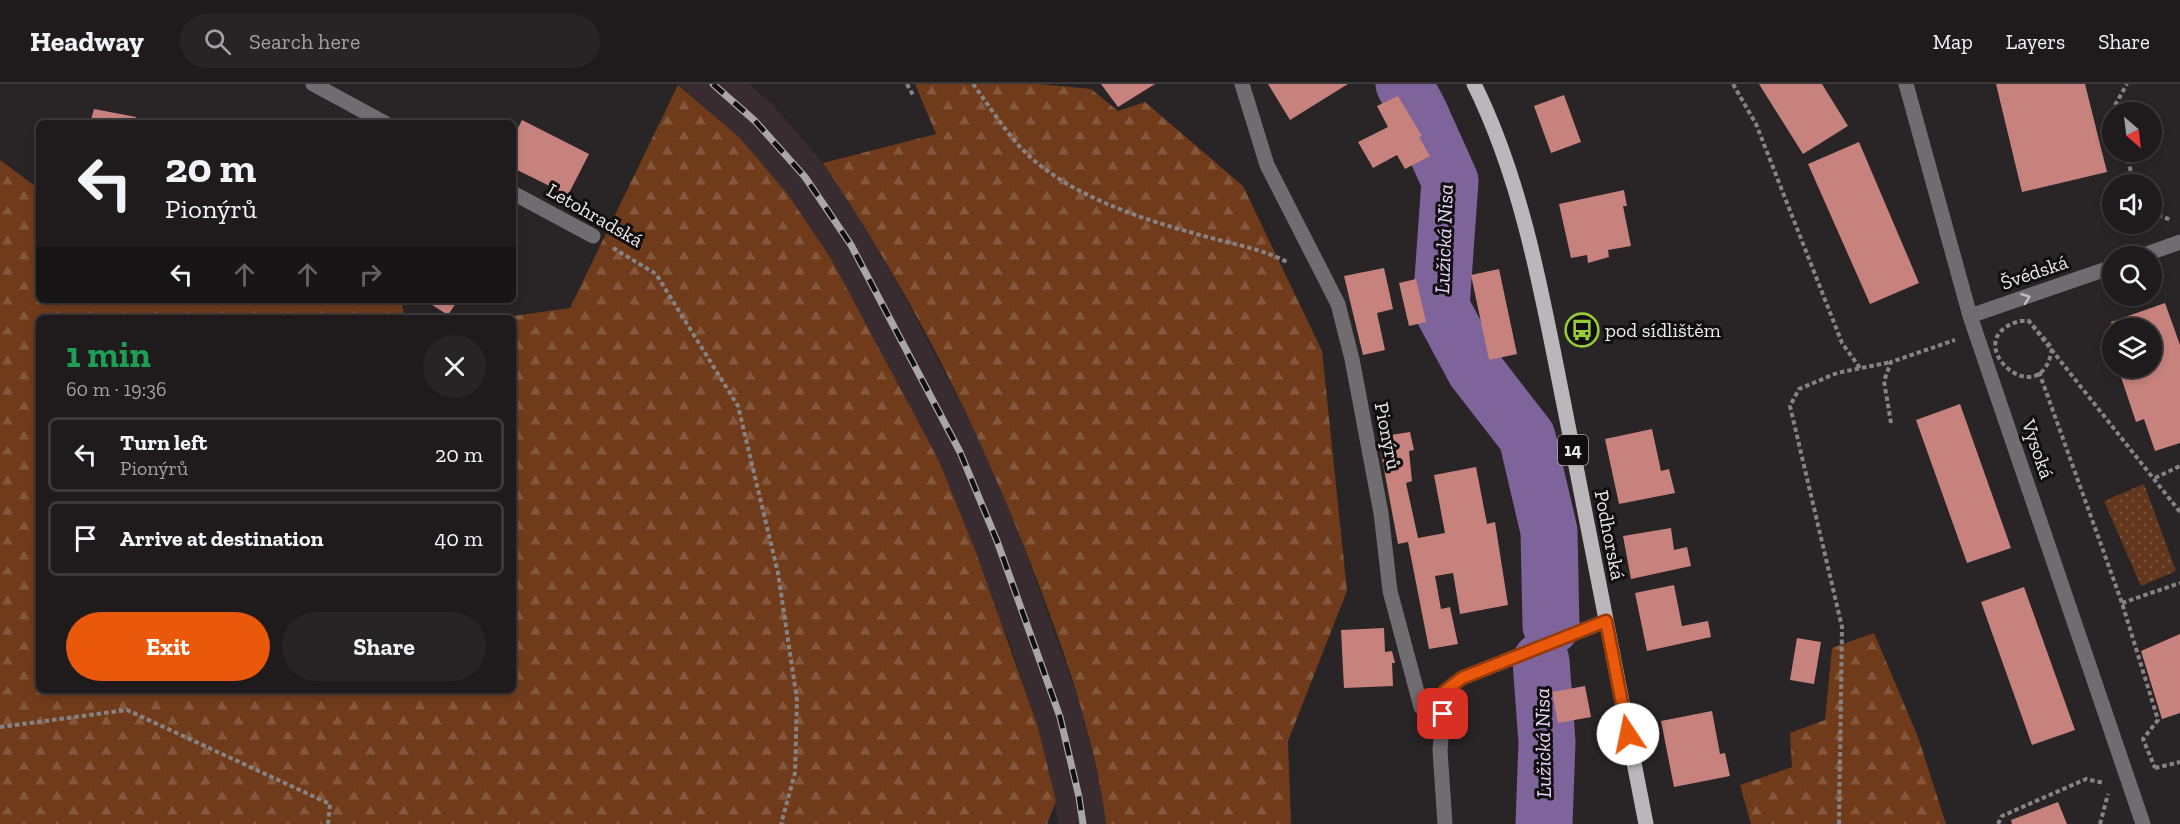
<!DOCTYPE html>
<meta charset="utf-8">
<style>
:root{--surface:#1f1b1c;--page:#272425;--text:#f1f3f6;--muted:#a1a1a3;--line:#3c393b;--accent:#ea580c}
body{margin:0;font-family:"Zilla Slab",serif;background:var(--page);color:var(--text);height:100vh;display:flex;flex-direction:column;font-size:22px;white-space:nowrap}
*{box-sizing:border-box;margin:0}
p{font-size:20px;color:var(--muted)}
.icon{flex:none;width:33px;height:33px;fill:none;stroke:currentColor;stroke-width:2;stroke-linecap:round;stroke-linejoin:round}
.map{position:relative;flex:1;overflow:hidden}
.panel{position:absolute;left:36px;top:231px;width:480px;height:378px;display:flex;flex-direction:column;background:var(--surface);border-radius:9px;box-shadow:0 3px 9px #0003,0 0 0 2px var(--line)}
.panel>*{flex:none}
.top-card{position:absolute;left:36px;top:36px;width:480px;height:183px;border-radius:9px;box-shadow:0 3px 9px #0003,0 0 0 2px var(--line);background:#1f1b1c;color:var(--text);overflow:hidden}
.needle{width:39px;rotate:152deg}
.tools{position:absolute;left:2102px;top:18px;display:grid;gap:12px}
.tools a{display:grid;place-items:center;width:60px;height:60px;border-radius:50%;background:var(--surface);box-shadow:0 3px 9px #0003,0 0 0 2px var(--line);font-size:30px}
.pin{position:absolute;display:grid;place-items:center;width:51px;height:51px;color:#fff;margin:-26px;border-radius:12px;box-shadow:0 3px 9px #0006}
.me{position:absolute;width:66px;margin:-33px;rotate:349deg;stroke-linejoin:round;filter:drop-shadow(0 0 4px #0008)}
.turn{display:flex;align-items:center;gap:21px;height:126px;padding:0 30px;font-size:27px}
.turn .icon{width:78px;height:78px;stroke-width:2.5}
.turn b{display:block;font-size:42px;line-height:51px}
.lanes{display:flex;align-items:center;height:57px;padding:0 30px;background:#0003;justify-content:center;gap:30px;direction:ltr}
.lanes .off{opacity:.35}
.round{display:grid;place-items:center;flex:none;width:63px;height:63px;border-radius:32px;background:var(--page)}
.summary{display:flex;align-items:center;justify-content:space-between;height:102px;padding:0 30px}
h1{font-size:36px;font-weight:800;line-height:45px;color:#1e9e55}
.button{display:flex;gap:12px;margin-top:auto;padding:12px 30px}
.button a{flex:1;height:69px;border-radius:36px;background:var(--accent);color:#fff;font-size:24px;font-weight:800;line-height:69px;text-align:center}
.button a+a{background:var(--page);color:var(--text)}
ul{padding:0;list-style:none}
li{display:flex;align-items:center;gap:18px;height:75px;margin:0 12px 9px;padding:0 18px;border:3px solid var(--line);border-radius:9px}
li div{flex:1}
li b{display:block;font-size:22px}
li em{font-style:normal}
header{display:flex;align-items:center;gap:36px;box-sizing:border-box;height:84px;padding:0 30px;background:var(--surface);border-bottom:2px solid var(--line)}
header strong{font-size:28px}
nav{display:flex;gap:33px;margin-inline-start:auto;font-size:21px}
.search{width:420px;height:54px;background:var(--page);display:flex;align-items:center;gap:15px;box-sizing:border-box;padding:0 21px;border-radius:33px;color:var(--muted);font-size:22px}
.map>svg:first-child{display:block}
</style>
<header>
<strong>Headway</strong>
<div class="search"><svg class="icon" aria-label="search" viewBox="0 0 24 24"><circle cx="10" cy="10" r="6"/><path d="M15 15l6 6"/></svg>Search here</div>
<nav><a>Map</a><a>Layers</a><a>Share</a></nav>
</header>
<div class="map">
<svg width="2180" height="740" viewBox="0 0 2180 740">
<defs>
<pattern id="forest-firs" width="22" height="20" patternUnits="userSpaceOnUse" patternTransform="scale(1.5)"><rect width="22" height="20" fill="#703b1a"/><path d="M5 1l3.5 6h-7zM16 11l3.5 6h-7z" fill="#85573b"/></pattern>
<pattern id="park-dots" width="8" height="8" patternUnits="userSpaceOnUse" patternTransform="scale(1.5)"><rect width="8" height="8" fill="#63371d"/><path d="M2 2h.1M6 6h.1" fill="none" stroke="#7a543e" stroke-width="1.8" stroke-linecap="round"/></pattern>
</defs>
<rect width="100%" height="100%" fill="#292426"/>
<!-- built -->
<path fill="#382c30" d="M678,0H749L772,20L823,79L871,149L981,358L1019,449L1082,626L1102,708L1106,740H1059L1037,640L1009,556L739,53Z"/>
<!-- forest -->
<path fill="url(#forest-firs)" d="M915,0H1039L1091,5L1118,27L1145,18L1243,102L1322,267L1347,507L1288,657L1291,740H1106C1096,659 1069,581 1040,504C984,354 913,211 823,79L936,50Z
M678,1L739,53L786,108L830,173L939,377L975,466L1037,640L1056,717L1047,740H0V76L39,105V216H401L405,234H39V606H513V234H500L570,224Z
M1874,549L1918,653L1946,740H1751L1740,701L1792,683L1790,649L1825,636L1832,564Z"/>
<!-- park -->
<path fill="url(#park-dots)" d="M2144,400L2176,487L2141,502L2104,417Z"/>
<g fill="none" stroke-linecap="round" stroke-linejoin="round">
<!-- river -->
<path stroke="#7e649a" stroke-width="57" d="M1404,0L1419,28L1450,97L1441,223L1475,286L1527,353L1549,447L1551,542
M1541,577L1547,658L1544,740"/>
</g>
<!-- building -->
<path fill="#c8827d" d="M1101,0H1155L1118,23Z
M1268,0H1348L1290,36Z
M1759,0H1822L1848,42L1803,70Z
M1996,0H2085L2107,88L2022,108Z
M1564,11L1581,58L1551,69L1534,22Z
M1398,12L1422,52L1419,53L1430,72L1405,85L1397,71L1373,84L1358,58L1388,43L1377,22Z
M94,25L136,33L135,39H90Z
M522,36L589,70L568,111L513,84V54Z
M1859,58L1919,199L1870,220L1808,80Z
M1624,106L1627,122H1623L1631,162L1608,166L1609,173L1588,179L1587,171L1571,174L1559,120Z
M1384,184L1393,225L1377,229L1385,266L1363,271L1344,192Z
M1499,185L1517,270L1489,276L1471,191Z
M1416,195L1426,238L1409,242L1399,199Z
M430,216H458L448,231L429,219Z
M2165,219L2180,261V359L2155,367L2144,335L2136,338L2118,284H2151V244H2113L2111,238Z
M1960,320L2011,464L1967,479L1916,336Z
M1652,345L1661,387L1669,385L1675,409L1619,420L1605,355Z
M1410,348L1414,366L1409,367L1412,397L1406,399L1418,454L1445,449L1434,391L1476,383L1487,440L1495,438L1508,521L1460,530L1453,489L1435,492L1441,525L1450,523L1458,560L1429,565L1408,458L1398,460L1378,353Z
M1671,444L1674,466L1687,463L1691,482L1631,495L1623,452Z
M1674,501L1682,542L1708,537L1711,553L1647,567L1635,509Z
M2024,503L2075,646L2032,661L1981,518Z
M1384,544L1385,568L1392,567L1395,579H1392L1393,602L1344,604L1341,546Z
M2180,550V629L2162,635L2141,567Z
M1797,554L1821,558L1814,600L1790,596Z
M1585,602L1591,633L1558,639L1552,608Z
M1712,627L1720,670L1725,669L1730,692L1674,703L1661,637Z
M2058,718L2067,740H2012L2011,736Z"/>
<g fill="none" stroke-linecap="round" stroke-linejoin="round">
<!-- path -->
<path stroke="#878385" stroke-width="4" stroke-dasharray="4.5 3" stroke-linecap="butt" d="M907,0L913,11
M973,0C990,23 1006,49 1026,69C1068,110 1138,134 1193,149C1226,159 1259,163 1289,179
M1733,0L1756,40L1842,259L1860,284
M2116,28L2114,23L2127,0
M2126,68L2134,100
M2158,131L2171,136
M2144,140L2146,148
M613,164L656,190L738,322L778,489L797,616L795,689L781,740
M2028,236L2180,428
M2020,237H2029L2052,264C2042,335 1953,255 2020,237Z
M2039,288L2122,519L2158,636L2143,655L2155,684
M1891,339L1884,297L1891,278L1955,256
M2155,394L2180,382
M2122,519L2180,499
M0,643L127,626L330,720L328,740
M2155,684L2180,678
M1839,740L1842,543L1790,322L1799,305L1837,289L1891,278
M1998,740L2002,732L2086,695L2104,699
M2100,740L2108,710"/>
<!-- minor -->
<path stroke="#6f6d6f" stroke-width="15" d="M313,0L385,39
M1242,0L1267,81L1338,220L1352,275L1381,429L1390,507L1421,623L1443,630
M1906,0L1970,232L2143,740
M513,109L593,152
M2141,172L2180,158
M1970,232L2112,183
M1445,740L1440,666L1445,607L1462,594L1606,537"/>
<!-- major -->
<path stroke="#bab6b9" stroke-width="15" d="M1474,0C1524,101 1543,216 1565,326C1592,464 1619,602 1646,740"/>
<!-- rail casing -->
<g stroke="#aaa6a8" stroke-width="7">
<path id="rail" d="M713,0L755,37L805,93L851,161L960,368L997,457L1060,633L1079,713L1083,740"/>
</g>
<!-- rail -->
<use href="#rail" stroke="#100e0f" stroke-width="4.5" stroke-dasharray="14" stroke-linecap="butt"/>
</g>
<!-- one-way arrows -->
<defs><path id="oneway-chevron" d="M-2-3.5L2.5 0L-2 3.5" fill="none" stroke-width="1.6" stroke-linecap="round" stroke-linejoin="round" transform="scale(1.5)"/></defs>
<use stroke="#c0bebf" href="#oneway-chevron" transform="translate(2026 214) rotate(-20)"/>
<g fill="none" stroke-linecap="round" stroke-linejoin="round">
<!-- route casing -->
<g stroke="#983908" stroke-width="15">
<path id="route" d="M1443,630L1445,607L1462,594L1606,537L1628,650"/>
</g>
<!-- route -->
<use href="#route" stroke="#ea580c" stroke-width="10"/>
</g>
<!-- icons -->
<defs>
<g id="bus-ring" transform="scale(1.725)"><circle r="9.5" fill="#100e0f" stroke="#98cb37" stroke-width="1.5"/><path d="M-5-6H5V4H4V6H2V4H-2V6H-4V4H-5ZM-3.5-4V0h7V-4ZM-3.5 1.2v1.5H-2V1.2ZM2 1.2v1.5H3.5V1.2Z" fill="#98cb37"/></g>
</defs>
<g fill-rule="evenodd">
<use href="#bus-ring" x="1582" y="246"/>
</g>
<g text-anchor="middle" stroke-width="6" stroke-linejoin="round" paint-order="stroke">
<!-- shield labels -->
<rect fill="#100e0f" stroke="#aaa7a8" stroke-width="1.5" x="1558" y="351" width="30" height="30" rx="4.5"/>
<g font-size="18" font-weight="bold" fill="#ece9ea">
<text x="1573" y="372">14</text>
</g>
<!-- street labels -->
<g font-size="20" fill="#ece9ea" stroke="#100e0f">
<text transform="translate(595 131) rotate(30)" y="7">Letohradská</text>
<text transform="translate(2034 188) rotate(-19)" y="7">Švédská</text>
<text transform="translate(1388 352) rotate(79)" y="7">Pionýrů</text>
<text transform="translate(2038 365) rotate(71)" y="7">Vysoká</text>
<text transform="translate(1610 451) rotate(79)" y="7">Podhorská</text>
</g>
<!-- poi labels -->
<g font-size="20" fill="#ece9ea" stroke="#100e0f" text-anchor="start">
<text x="1605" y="253">pod sídlištěm</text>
</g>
<!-- water labels -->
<g font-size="21" font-style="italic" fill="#e7d8f9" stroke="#100e0f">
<text transform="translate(1444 155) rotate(-88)" y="7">Lužická Nisa</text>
<text transform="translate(1543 659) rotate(-91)" y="7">Lužická Nisa</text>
</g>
</g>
</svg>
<div class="tools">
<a><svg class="needle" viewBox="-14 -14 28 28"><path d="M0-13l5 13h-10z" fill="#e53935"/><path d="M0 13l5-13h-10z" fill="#a1a1a3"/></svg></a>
<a><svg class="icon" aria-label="sound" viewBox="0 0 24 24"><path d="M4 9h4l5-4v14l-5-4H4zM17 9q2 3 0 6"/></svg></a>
<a><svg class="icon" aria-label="search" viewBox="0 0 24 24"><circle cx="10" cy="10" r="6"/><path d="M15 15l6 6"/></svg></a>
<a><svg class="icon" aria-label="layers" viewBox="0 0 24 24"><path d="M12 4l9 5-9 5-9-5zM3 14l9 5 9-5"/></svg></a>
</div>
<div class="pin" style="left:1443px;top:630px;background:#d93025"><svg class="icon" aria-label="arrive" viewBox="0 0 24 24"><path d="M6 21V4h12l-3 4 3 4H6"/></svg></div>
<svg class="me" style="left:1628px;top:650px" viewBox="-20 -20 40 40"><circle r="19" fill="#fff"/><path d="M0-13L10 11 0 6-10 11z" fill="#ea580c"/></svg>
<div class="top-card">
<div class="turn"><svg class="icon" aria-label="left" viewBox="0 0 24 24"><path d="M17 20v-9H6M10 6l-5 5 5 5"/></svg><div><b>20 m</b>Pionýrů</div></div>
<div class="lanes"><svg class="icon" aria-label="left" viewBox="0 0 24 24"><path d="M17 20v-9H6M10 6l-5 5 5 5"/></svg><svg class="icon off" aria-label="ahead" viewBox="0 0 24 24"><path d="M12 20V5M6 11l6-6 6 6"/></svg><svg class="icon off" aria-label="ahead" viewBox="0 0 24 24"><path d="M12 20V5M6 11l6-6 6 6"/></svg><svg class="icon off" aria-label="right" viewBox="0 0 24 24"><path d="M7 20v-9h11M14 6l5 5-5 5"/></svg></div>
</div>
<section class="panel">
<div class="summary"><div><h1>1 min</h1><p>60 m · 19:36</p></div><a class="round"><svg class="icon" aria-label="close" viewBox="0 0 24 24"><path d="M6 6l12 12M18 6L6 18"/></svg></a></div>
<ul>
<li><svg class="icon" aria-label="left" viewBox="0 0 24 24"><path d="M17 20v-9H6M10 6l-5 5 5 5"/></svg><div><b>Turn left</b><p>Pionýrů</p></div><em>20 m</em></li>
<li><svg class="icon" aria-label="arrive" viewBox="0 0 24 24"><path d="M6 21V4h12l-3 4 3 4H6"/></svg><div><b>Arrive at destination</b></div><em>40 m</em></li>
</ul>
<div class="button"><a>Exit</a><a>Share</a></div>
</section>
</div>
